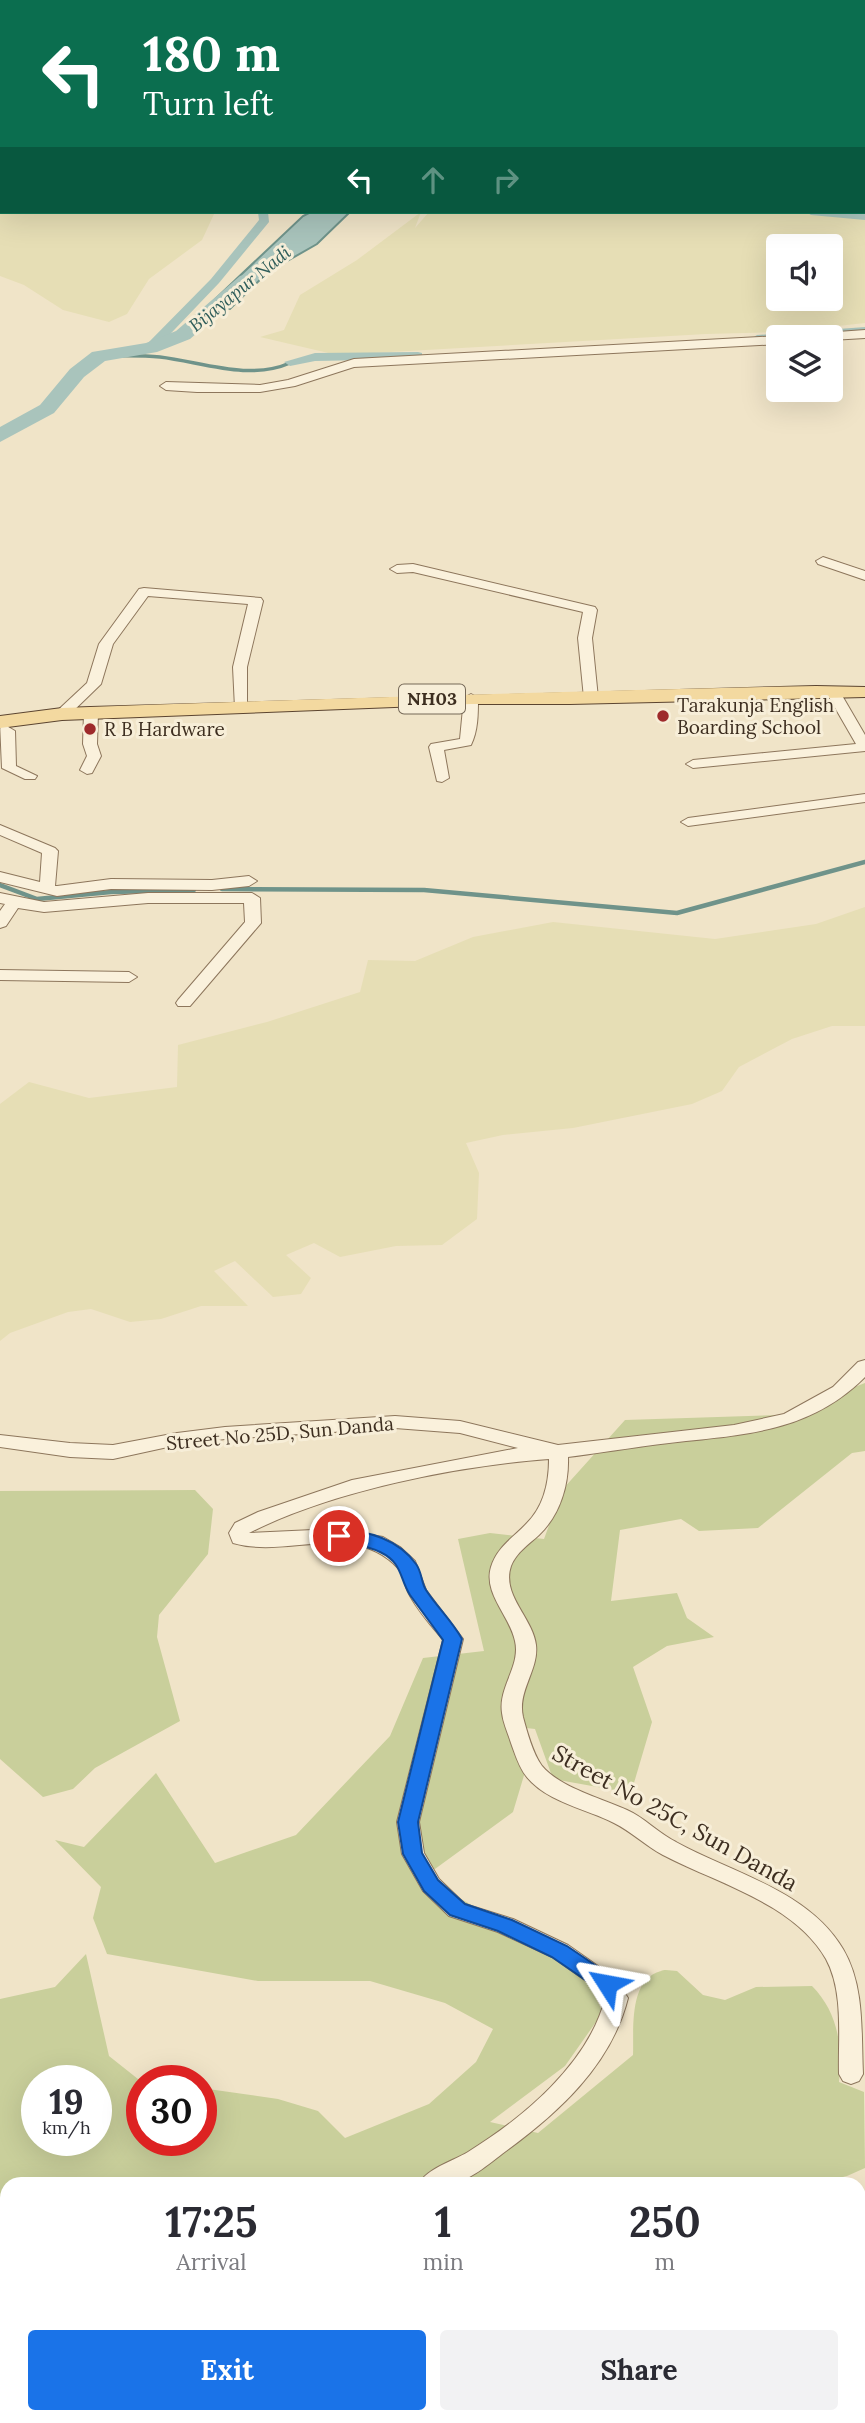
<!DOCTYPE html>
<style>
:root{--surface:#fff;--page:#f2f2f3;--text:#2b2b33;--muted:#7c7c81;--accent:#1a73e8}
body{margin:0;font-family:Lora,serif;background:var(--page);color:var(--text);height:100vh;display:flex;flex-direction:column;font-size:26px;white-space:nowrap}
*{box-sizing:border-box;margin:0}
p{font-size:23px;color:var(--muted)}
.icon{flex:none;width:38px;height:38px;fill:none;stroke:currentColor;stroke-width:2;stroke-linecap:round;stroke-linejoin:round}
.map{position:relative;flex:1;overflow:hidden}
.panel{position:absolute;left:0px;top:2177px;width:866px;height:247px;display:flex;flex-direction:column;background:var(--surface);border-radius:21px 21px 0 0;box-shadow:0 7px 28px #0002}
.panel>*{flex:none}
.banner{position:absolute;left:0px;top:0px;width:866px;height:214px;box-shadow:0 7px 28px #0002;background:#0b6e4f;color:#fff;overflow:hidden}
.buttons{position:absolute;left:766px;top:234px;display:grid;gap:14px}
.buttons a{display:grid;place-items:center;width:77px;height:77px;border-radius:7px;background:var(--surface);box-shadow:0 7px 28px #0002;font-size:35px}
.speed{position:absolute;left:21px;top:2065px;display:flex;gap:14px;font-size:35px;font-weight:700;text-align:center}
.speed>*{display:grid;place-content:center;width:91px;height:91px;border-radius:50%;background:var(--surface);box-shadow:0 7px 28px #0002;line-height:1}
.speed small{font-size:18px;font-weight:400}
.speed .limit{border:10px solid #d22;background:#fff;color:#111}
.pin{position:absolute;display:grid;place-items:center;width:60px;height:60px;color:#fff;margin:-30px;border:4px solid #fff;border-radius:50%;box-shadow:0 2px 7px #0007}
.me{position:absolute;width:77px;margin:-38px;rotate:304deg;stroke-linejoin:round;filter:drop-shadow(0 0 5px #0008)}
.turn{display:flex;align-items:center;gap:24px;height:147px;padding:0 28px;font-size:32px}
.turn .icon{width:91px;height:91px;stroke-width:2.5}
.turn b{display:block;font-size:49px;line-height:60px}
.lanes{display:flex;align-items:center;height:66px;padding:0 28px;background:#0003;justify-content:center;gap:35px;direction:ltr}
.lanes .off{opacity:.35}
.eta{display:flex;justify-content:space-evenly;align-items:center;height:119px;text-align:center}
.eta b{font-size:42px;font-weight:700;line-height:49px}
.button{display:flex;gap:14px;margin-top:auto;padding:14px 28px}
.button a{flex:1;height:80px;border-radius:7px;background:var(--accent);color:#fff;font-size:28px;font-weight:700;line-height:80px;text-align:center}
.button a+a{background:var(--page);color:var(--text)}
.map>svg:first-child{display:block}
</style>
<div class="map">
<svg width="865" height="2423" viewBox="0 0 865 2423">
<rect width="100%" height="100%" fill="#f0e4c8"/>
<!-- farmland -->
<path fill="#e6deb5" fill-rule="evenodd" d="M735,0H865V323L784,332L706,334L337,355L260,337L284,330L300,295L357,260L421,212L415,228L429,212H864V2H729ZM779,247H831V299H779Z
M0,200L2,212H215L202,240L149,279L127,314L109,322L63,310L24,285L0,276Z
M865,907V1026H832L792,1039L739,1067L722,1091L692,1104L573,1128L503,1135L466,1143L479,1173L477,1219L442,1245L396,1246L340,1257L314,1243L286,1255L311,1278L301,1294L273,1297L235,1261L214,1271L248,1306H201L161,1319L130,1322L91,1309L68,1312L10,1333L0,1341V1104L29,1082L89,1098L177,1087L178,1045L267,1022L360,992L368,960L415,961L473,937L553,922L715,939L816,924Z"/>
<!-- green -->
<path fill="#c9cf9b" fill-rule="evenodd" d="M0,0H360L2,2V78Z
M865,1383V1451L852,1453L758,1528L699,1531L681,1519L620,1530L611,1601L677,1593L687,1618L714,1637L667,1646L633,1667L652,1722L631,1793L553,1779L535,1729L517,1727L525,1772L513,1812L424,1877L546,1949L587,1981L603,2012L565,2066L490,2122L538,2133L633,2055C634,2031 628,1979 661,1971C665,1969 672,1971 677,1971L703,1995L725,2000L756,1987L812,1986C838,2012 843,2047 839,2082L864,2092L865,2168L847,2176L823,2182L763,2184H7V2417H593L605,2423H0V1999L55,1987L86,1954L109,2056L138,2079L148,2081H142V2140H201V2088L278,2099L318,2111L345,2138L429,2104L476,2062L493,2029L445,2003L370,1981H258L107,1954L93,1918L101,1887L55,1840L84,1847L156,1773L215,1863L296,1835L390,1736L423,1658L484,1651L458,1539L490,1533L544,1539L562,1490L625,1420L781,1415ZM37,2081H96V2140H37Z
M195,1490L213,1509L208,1554L159,1615L157,1637L180,1721L95,1768L73,1789L43,1797L0,1759V1491Z"/>
<!-- water -->
<path fill="#a9c4bc" stroke="#6f938a" stroke-width="2" d="M311,212H350L317,244L268,272L230,309L209,305L303,216Z"/>
<g fill="none" stroke-linecap="round" stroke-linejoin="round">
<!-- stream-far1 -->
<path stroke="#6f938a" stroke-width="3.5" d="M99,356C119,356 140,355 160,357C202,362 249,381 290,363"/>
<!-- stream -->
<path stroke="#6f938a" stroke-width="4.5" d="M0,885L37,899L111,892L194,890
M222,889L424,890L677,913L865,862"/>
<!-- canal -->
<path fill="#a9c4bc" fill-rule="evenodd" d="M378,0H409L376,2Z
M0,78H2V84H0Z
M0,145H2V151H0Z
M258,212H268L269,222L219,283L154,351H146V345L211,279L259,220Z
M806,212L865,214V220L811,215Z
M865,327V335L779,338V341L757,343L751,339L757,335Z
M418,352L422,353V359L315,361L290,366L284,362L315,353Z"/>
<!-- river -->
<path fill="#a9c4bc" fill-rule="evenodd" d="M247,274L257,280L254,284L190,339L157,352L105,361L84,377L54,413L0,442V427L40,405L70,369L92,352L146,343L176,331L240,276Z"/>
<!-- minor casing -->
<g stroke="#8d765c" stroke-width="2">
<path id="minor" d="M864,99H865V106H864Z
M864,133H865V139H864Z
M865,330V338L831,340V338H804L810,334Z
M779,336L783,338H779V344L354,367L295,386L260,392H197L166,390L160,386L166,382L260,385L288,380L354,359Z
M823,557L865,571V580L818,564L816,561Z
M413,564L595,607L597,610L592,638L598,698L596,701L591,702L584,698L578,638L583,612L413,572L397,573L390,569L397,565Z
M144,588L261,598L263,601L247,667V711L242,712L235,708L233,667L248,604L148,596L113,644L101,684L67,717H57V711L87,683L99,644L139,589Z
M833,688L840,692L865,735V751L693,768L686,764L693,760L856,744L826,692Z
M471,694L478,698C478,714 478,731 471,745L444,750L449,778L442,782L437,781L429,747L431,744L460,739L464,698Z
M91,709L98,713L97,744L101,756L92,773L87,774L80,770L87,756L83,744L84,713Z
M0,722L15,731L16,766L37,776L35,779H25L2,768Z
M865,794V802L688,826L681,822L688,818Z
M0,825L55,848L58,851L55,886H57L111,879L212,880L249,876L257,881L249,886L212,890L111,889L57,896L0,882V872L40,882L42,853L0,835Z
M0,893L44,902L148,893H252L260,898L261,923L190,1006H178L176,1003L178,1000L245,922L244,903H148L44,912L18,908L6,926L0,928V911L5,904L0,903Z
M0,970L129,972L137,977L129,982L0,980Z
M865,1360V1377C814,1428 755,1434 686,1441C647,1445 607,1452 568,1457C569,1485 560,1515 539,1535C529,1544 516,1553 511,1566C501,1595 533,1618 536,1645C539,1670 517,1691 523,1717C527,1732 533,1754 542,1766C559,1787 603,1799 627,1810C645,1818 658,1833 676,1842C732,1873 808,1890 843,1949C865,1986 861,2033 863,2074L859,2081L851,2084L843,2081L839,2074C838,2038 844,1992 826,1959C794,1903 716,1883 663,1855C646,1846 632,1832 614,1823C587,1809 546,1802 526,1776C519,1767 515,1754 511,1743C508,1733 503,1723 502,1713C498,1687 521,1666 515,1641C510,1616 483,1594 491,1567C497,1547 514,1537 527,1523C544,1506 549,1482 549,1459C456,1466 332,1491 249,1533L335,1529L383,1537L400,1547L415,1561L426,1590L463,1639L419,1822L424,1853L439,1879L465,1904L513,1919L568,1945L615,1978L628,1998C611,2066 557,2114 502,2154C489,2164 469,2181 451,2184C441,2186 429,2184 419,2184C426,2169 453,2161 468,2152C523,2118 588,2064 605,1999L599,1990L552,1957L498,1932L449,1916L423,1891L402,1854L397,1822L443,1640C431,1625 417,1610 408,1592C404,1584 404,1574 398,1568C353,1520 287,1559 233,1543L229,1533L235,1523L258,1512L352,1480L518,1448L460,1433L395,1428L225,1439L177,1445L113,1459L70,1457L0,1447V1435L70,1443L113,1445L177,1433L225,1427L395,1416L460,1421L558,1445L734,1425L784,1414L833,1387L858,1362Z
M74,2417H116L113,2423H71Z"/>
</g>
<!-- major casing -->
<g stroke="#5b4430" stroke-width="2">
<path id="major" d="M816,686L865,687V697L570,704H471L62,720L0,728V716L62,708C313,699 564,691 816,686Z"/>
</g>
<!-- minor -->
<use href="#minor" fill="#faf1dc" fill-rule="evenodd"/>
<!-- major -->
<use href="#major" fill="#f3d9a0" fill-rule="evenodd"/>
</g>
<!-- route -->
<path fill="#1a73e8" stroke="#114b97" stroke-width="2" d="M339,1530C368,1530 399,1540 416,1564C422,1572 421,1582 426,1590C437,1607 452,1621 462,1639L418,1822L422,1853L438,1880L465,1904L512,1920L567,1946L614,1978L617,1984L614,1990L607,1992L600,1990L552,1957L498,1931L450,1915L424,1891L403,1854L398,1822L443,1640C432,1625 421,1610 410,1595C399,1578 403,1563 380,1552C364,1544 349,1545 332,1540L330,1536L332,1531Z"/>
<!-- markers -->
<g fill="#9e2a2b" stroke="#f7eed8" stroke-width="2.5">
<circle cx="663" cy="716" r="7"/>
<circle cx="90" cy="729" r="7"/>
</g>
<g text-anchor="middle" stroke-width="6" stroke-linejoin="round" paint-order="stroke">
<!-- far-water labels -->
<g font-size="18" font-style="italic" fill="#2f5d5a" stroke="#f7eed8">
<text transform="translate(240 289) rotate(-39)" y="6">Bijayapur Nadi</text>
</g>
<!-- shield labels -->
<rect fill="#f7eed8" stroke="#756857" stroke-width="2" x="399" y="684.5" width="66" height="29" rx="5"/>
<g font-size="18" font-weight="bold" fill="#3d2e20">
<text x="432" y="705">NH03</text>
</g>
<!-- poi labels -->
<g font-size="19" fill="#3d2e20" stroke="#f7eed8" text-anchor="start">
<text x="677" y="712">Tarakunja English<tspan x="677" dy="22">Boarding School</tspan></text>
<text x="104" y="736">R B Hardware</text>
</g>
<!-- street labels -->
<g font-size="19" fill="#3d2e20" stroke="#f7eed8">
<text transform="translate(280 1433) rotate(-5)" y="7">Street No 25D, Sun Danda</text>
</g>
<!-- near-street labels -->
<g font-size="23" fill="#3d2e20" stroke="#f7eed8">
<text transform="translate(675 1818) rotate(29)" y="8">Street No 25C, Sun Danda</text>
</g>
</g>
</svg>
<div class="buttons">
<a><svg class="icon" aria-label="sound" viewBox="0 0 24 24"><path d="M4 9h4l5-4v14l-5-4H4zM17 9q2 3 0 6"/></svg></a>
<a><svg class="icon" aria-label="layers" viewBox="0 0 24 24"><path d="M12 4l9 5-9 5-9-5zM3 14l9 5 9-5"/></svg></a>
</div>
<div class="speed"><div>19<small>km/h</small></div><div class="limit">30</div></div>
<div class="pin" style="left:339px;top:1536px;background:#d93025"><svg class="icon" aria-label="arrive" viewBox="0 0 24 24"><path d="M6 21V4h12l-3 4 3 4H6"/></svg></div>
<svg class="me" style="left:607px;top:1984px" viewBox="-20 -20 40 40"><path d="M0-17L14 15 0 8-14 15z" fill="#1a73e8" stroke="#fff" stroke-width="4"/></svg>
<div class="banner">
<div class="turn"><svg class="icon" aria-label="left" viewBox="0 0 24 24"><path d="M17 20v-9H6M10 6l-5 5 5 5"/></svg><div><b>180 m</b>Turn left</div></div>
<div class="lanes"><svg class="icon" aria-label="left" viewBox="0 0 24 24"><path d="M17 20v-9H6M10 6l-5 5 5 5"/></svg><svg class="icon off" aria-label="ahead" viewBox="0 0 24 24"><path d="M12 20V5M6 11l6-6 6 6"/></svg><svg class="icon off" aria-label="right" viewBox="0 0 24 24"><path d="M7 20v-9h11M14 6l5 5-5 5"/></svg></div>
</div>
<section class="panel">
<div class="eta">
<div><b>17:25</b><p>Arrival</p></div>
<div><b>1</b><p>min</p></div>
<div><b>250</b><p>m</p></div>
</div>
<div class="button"><a>Exit</a><a>Share</a></div>
</section>
</div>
